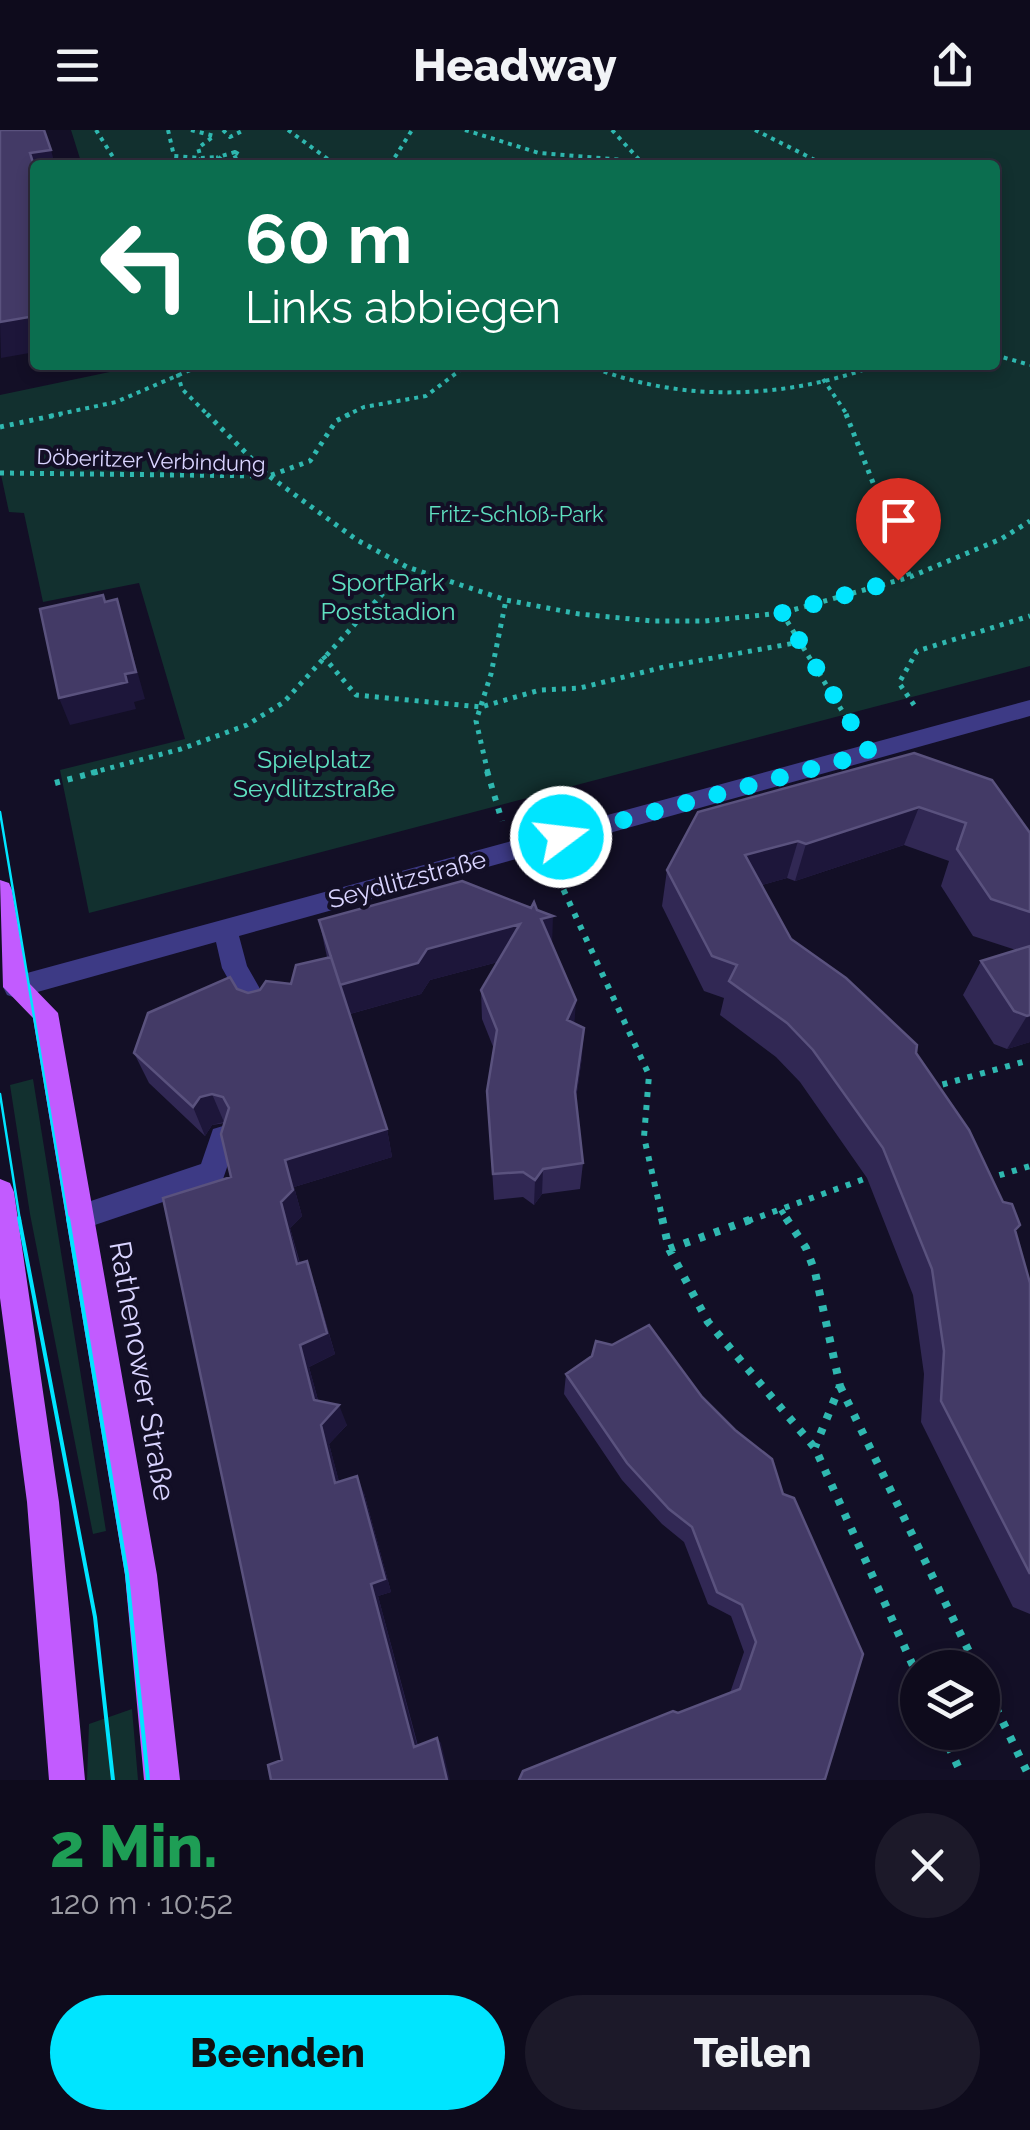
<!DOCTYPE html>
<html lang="de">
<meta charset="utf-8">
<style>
:root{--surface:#0e0b1c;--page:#1c1929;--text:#f1f3f6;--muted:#9b9ba3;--line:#2e2b3b;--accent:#00e5ff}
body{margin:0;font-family:Raleway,sans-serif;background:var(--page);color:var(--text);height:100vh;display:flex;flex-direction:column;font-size:38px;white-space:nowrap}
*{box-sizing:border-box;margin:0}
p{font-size:32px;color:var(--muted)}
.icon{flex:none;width:55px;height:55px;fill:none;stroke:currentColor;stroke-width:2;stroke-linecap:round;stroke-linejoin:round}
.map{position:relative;height:1650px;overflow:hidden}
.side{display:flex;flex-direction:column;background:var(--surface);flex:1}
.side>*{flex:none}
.guide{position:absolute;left:30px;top:30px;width:970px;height:210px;border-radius:10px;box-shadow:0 5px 15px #0003,0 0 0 2px var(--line);background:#0b6e4f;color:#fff;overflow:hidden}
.fabs{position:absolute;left:900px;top:1520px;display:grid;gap:20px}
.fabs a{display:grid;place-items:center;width:100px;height:100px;border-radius:50%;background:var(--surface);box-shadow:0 5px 15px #0003,0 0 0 2px var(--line);font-size:50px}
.pin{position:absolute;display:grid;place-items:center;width:85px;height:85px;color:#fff;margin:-102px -42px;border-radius:50% 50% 50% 0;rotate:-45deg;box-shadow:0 0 10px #0007}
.pin .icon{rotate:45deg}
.me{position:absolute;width:110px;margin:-55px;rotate:75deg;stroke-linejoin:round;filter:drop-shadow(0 0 8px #0008)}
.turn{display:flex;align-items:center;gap:35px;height:210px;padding:0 50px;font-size:45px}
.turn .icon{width:130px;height:130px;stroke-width:2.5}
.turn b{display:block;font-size:70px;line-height:85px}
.round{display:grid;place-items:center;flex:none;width:105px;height:105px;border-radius:52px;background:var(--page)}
.summary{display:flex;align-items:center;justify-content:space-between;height:170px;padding:0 50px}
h1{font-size:60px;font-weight:800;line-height:75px;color:#1e9e55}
.cta{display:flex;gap:20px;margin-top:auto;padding:20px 50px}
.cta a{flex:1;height:115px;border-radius:60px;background:var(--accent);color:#111;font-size:40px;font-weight:800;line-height:115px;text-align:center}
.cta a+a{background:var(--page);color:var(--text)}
header{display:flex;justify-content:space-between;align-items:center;height:130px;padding:0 50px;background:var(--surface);font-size:45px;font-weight:800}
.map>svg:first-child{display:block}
</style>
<header><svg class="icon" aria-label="menu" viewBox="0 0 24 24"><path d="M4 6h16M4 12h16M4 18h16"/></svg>Headway<svg class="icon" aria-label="share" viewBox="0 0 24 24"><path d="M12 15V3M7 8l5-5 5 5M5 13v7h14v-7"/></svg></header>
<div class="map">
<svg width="1030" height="1650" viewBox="0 0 1030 1650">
<rect width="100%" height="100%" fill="#130f26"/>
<!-- green -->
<path fill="#12302f" d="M71,0H1030V536L89,783L60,640L185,609L139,453L43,472L24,383L9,382L0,340V265L143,235H995V35H82Z
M33,949L106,1401L93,1404L30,1084L10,955Z
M132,1579L138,1650H87L89,1594Z"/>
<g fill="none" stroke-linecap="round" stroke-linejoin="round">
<!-- path-far3 -->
<path stroke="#2fb8b0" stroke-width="4" stroke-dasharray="4 5" stroke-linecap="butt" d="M96,0L118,35
M168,0L174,26L201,28L195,35
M191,0L214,6L198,18L201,28L218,27
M223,0L230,7L244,0
M288,0L336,35
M465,0L539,23L637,31
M612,0L644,35
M755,0L825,35
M235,22L240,25L225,32L218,27Z
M390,35L412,0
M995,225L1030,235
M175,235L182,259L209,286
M587,235C678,273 784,270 877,235
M823,249L848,286
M50,286L116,272L202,235
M345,286L364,277L426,266L467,235"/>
<!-- path-far2 -->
<path stroke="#2fb8b0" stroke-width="5" stroke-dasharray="4 6" stroke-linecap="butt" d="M207,284L269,346L310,331L336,291L350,284
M846,284L910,447
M0,297L61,284
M0,343L269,346L357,410L407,437L506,470L579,484L652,491H705L782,483L910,447L1001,409L1030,391
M782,483L852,597
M323,526L356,565L481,577L540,560L580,558L664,537L800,512
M914,575L899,553L917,521L1030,486
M91,643L181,619L247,595L284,572L407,437
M488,643L476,591L491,544L506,470"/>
<!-- path-far1 -->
<path stroke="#2fb8b0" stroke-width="6" stroke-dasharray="5 8" stroke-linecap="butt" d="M487,641L502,691
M55,653L100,641
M558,748L649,945L644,1007L663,1091
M930,958L1030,930
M987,1049L1030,1036
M781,1080L788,1091
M748,1091L867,1048"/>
<!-- path -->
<path stroke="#2fb8b0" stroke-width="8" stroke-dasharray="6 10" stroke-linecap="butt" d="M662,1088L669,1119L708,1192L815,1318L918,1547
M786,1088L806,1118L815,1142L840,1256L815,1317
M669,1119L755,1088
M840,1256L977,1538
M982,1549L1030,1648
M942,1602L961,1643"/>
<!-- minor -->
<path fill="#3d3a85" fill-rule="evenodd" d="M1030,570V586L239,806L247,836L272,880L268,888L259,891L250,888L222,838L216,812L16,868L7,865L3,857L7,849L16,846Z
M223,996L233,999L237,1008L222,1052L80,1100L70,1096L66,1087L70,1078L201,1034L213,999Z"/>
<!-- major -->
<path fill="#c25bff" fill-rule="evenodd" d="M0,750L9,753L12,760L28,852L58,883L157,1445L180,1650H144L125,1445L33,888L3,857Z
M0,1049L10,1053L14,1062L59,1372L85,1650H49L27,1372L0,1168Z"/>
<!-- tram-far1 -->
<path stroke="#00e5ff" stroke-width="2.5" d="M0,682L68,1091
M0,964L20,1091"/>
<!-- tram -->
<path stroke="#00e5ff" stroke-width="4" d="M19,1088L95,1487L113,1650
M68,1088L127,1444L148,1650"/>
</g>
<!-- wall -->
<path fill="#312854" d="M914,623L1030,703V912L1007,919L994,914L963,865L981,831L1016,820L973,806L941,756L949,731L904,715L795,751L787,748L762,755L791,809L916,923L1015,1101L1030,1153V1484L1013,1477L921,1292L924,1244L913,1165L867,1048L800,952L776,927L720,885L724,868L704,861L662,776L667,740Z
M319,790L552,814L574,894L582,927L576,969L583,1033L580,1059L542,1064L534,1075L523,1067L494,1070L487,961L494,919L482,889L481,860L498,832L430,850L421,864L350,884L387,999L392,1027L294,1057L302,1086L290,1098L300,1133L315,1155L335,1224L309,1237L318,1270L347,1295L329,1314L339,1352L364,1363L391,1462L378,1466L418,1616L441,1613L282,1630L231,1047L225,993L212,995L205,1006L149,953L134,923L237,859L248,863L291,854L327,827Z
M649,1195L822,1650L678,1583L730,1563L744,1522L731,1486L708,1474L684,1412L662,1394L622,1350L564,1264L566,1244L612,1215Z"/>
<!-- shaded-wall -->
<path fill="#1d163a" d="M51,20L55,35H35V40L30,23Z
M35,186V222L1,228L0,192Z
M117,469L145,569L134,572L136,579L70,595L59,568L125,544Z
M919,677L904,715L795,751L806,714Z
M798,711L787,748L737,762L745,725Z
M553,786L552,817L541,789Z
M520,794V826L430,850L421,864L346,885L340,855L427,819Z
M576,870L574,900L567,890Z
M1030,885V912L1007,919L1027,886Z
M584,898L582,927L573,990L575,962Z
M212,964L224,992L212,995L205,1006L193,977L200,967Z
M387,999L392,1027L294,1057L302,1086L290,1098L306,1158L297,1134L281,1072L285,1030Z
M543,1039L542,1064L534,1075L535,1050Z
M307,1131L335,1224L309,1237L323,1289L314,1270L300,1215Z
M339,1275L347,1295L329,1314L344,1370L335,1353L321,1295Z
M357,1346L364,1363L391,1462L378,1466L419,1622L414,1617L371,1454Z
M437,1608L441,1613L450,1650H447Z"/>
<!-- building -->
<path fill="#433a66" stroke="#5a527e" stroke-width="2.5" d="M0,0H44L51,20L30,23L35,39V186L0,192Z
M103,465L105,472L117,469L136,542L125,544L127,552L59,568L40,479Z
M914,623L992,650L1030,703V782L991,769L957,719L966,693L919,677L806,714L798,711L745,725L791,809L846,848L917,915L916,923L969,1000L1003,1072L1012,1074L1020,1095L1015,1100L1030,1153V1444L941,1271L944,1221L932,1139L883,1018L813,920L787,893L729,851L737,835L712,826L667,740L698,682Z
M462,751L531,778L534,772L537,780L553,786L541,789L576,870L567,890L584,898L575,962L583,1033L543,1039L535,1050L523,1042L493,1044L487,961L497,900L481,860L520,794L427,819L418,833L340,855L319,790Z
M1030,816V885L1027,886L1014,881L981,831Z
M331,827L387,999L285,1030L293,1060L281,1072L297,1134L307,1131L327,1203L300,1215L314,1270L339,1275L321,1295L335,1353L357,1346L385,1449L371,1454L414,1617L437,1608L447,1650H271L268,1635L282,1630L163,1068L231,1047L221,1004L229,978L223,967L212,964L200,967L193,977L134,923L148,883L230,847L237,859L248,863L260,860L266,851L291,854L296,835Z
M649,1195L702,1267L735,1300L772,1329L783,1364L794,1368L863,1524L825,1649L822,1650H519L523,1641L673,1581L678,1583L740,1559L756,1512L742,1475L717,1462L692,1397L669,1379L627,1333L566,1244L592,1226L596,1211L612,1215Z"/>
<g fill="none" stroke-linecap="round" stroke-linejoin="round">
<!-- route -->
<path stroke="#00e5ff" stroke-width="18" stroke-dasharray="0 32.4" d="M561,707L870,623L782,483L898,450"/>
</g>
<g text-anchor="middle" stroke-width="8" stroke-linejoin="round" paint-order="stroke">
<!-- far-street labels -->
<g font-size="22" fill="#d9d4ff" stroke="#130f26">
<text transform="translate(151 330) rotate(2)" y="8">Döberitzer Verbindung</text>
</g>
<!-- far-park labels -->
<g font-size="22" fill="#5fe0c0" stroke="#130f26">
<text x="516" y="392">Fritz-Schloß-Park</text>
</g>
<!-- park labels -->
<g font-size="25" fill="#5fe0c0" stroke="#130f26">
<text x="388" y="461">SportPark<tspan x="388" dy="29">Poststadion</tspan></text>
<text x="314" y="638">Spielplatz<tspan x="314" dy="29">Seydlitzstraße</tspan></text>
</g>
<!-- street labels -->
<g font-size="25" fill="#d9d4ff" stroke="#130f26">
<text transform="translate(407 749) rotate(-15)" y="9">Seydlitzstraße</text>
</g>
<!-- near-street labels -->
<g font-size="30" fill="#d9d4ff" stroke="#130f26">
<text transform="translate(142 1241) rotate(80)" y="10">Rathenower Straße</text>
</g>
</g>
</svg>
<div class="fabs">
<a><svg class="icon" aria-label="layers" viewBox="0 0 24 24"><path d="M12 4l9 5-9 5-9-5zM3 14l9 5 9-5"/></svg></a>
</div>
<div class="pin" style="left:898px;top:450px;background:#d93025"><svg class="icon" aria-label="arrive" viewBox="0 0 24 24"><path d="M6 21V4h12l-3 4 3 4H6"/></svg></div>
<svg class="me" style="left:561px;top:707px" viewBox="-20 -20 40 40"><circle r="17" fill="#00e5ff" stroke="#fff" stroke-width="3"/><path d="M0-11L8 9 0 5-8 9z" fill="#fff"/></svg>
<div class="guide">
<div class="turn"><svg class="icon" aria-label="left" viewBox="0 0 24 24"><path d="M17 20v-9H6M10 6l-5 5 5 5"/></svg><div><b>60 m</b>Links abbiegen</div></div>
</div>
</div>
<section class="side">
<div class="summary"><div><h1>2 Min.</h1><p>120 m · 10:52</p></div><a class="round"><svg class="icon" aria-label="close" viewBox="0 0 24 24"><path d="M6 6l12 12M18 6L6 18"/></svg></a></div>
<div class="cta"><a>Beenden</a><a>Teilen</a></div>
</section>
